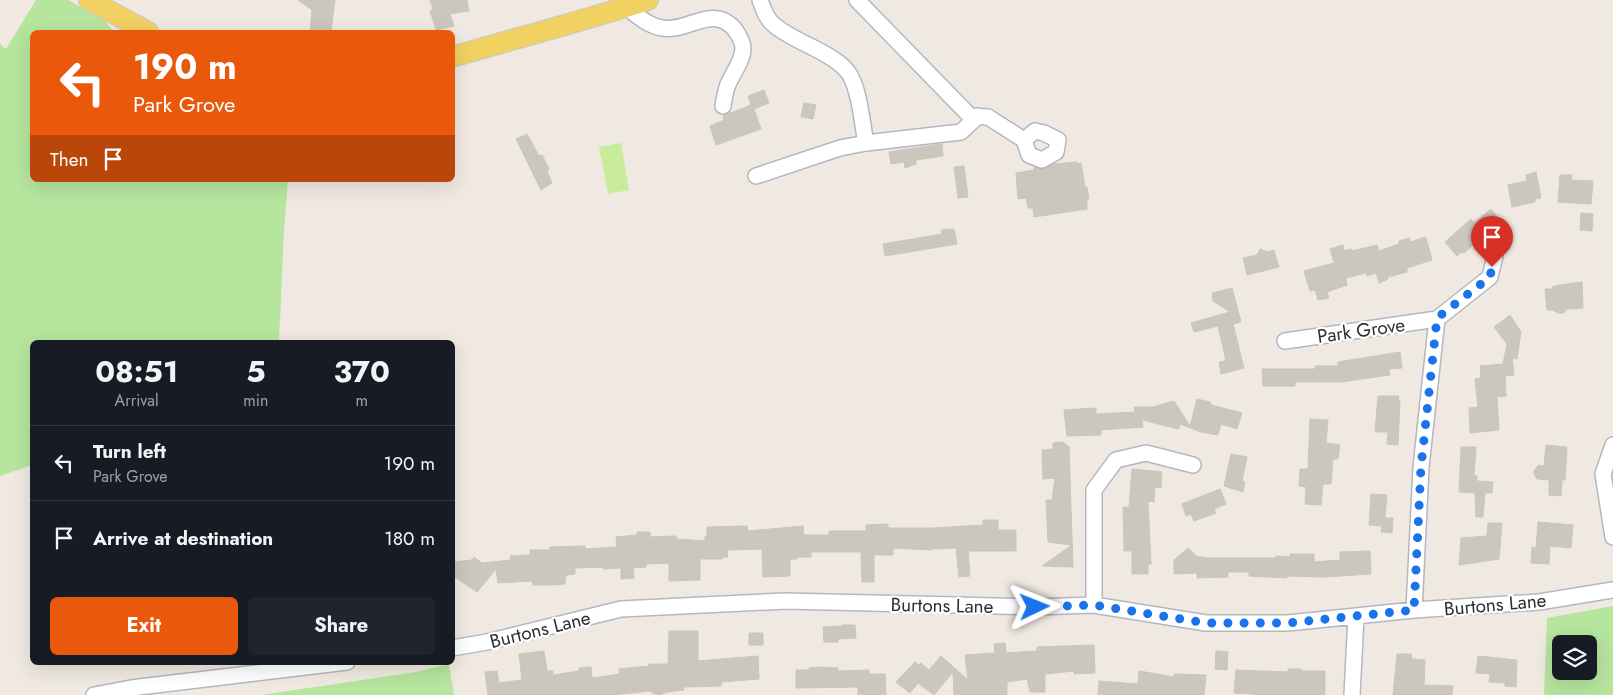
<!DOCTYPE html>
<style>
:root{--surface:#171b24;--page:#20242c;--text:#f1f3f6;--muted:#9ea1a6;--line:#363941;--accent:#ea580c}
body{margin:0;font-family:Jost,sans-serif;background:var(--page);color:var(--text);height:100vh;display:flex;flex-direction:column;font-size:19px;white-space:nowrap}
*{box-sizing:border-box;margin:0}
p{font-size:16px;color:var(--muted)}
.icon{flex:none;width:28px;height:28px;fill:none;stroke:currentColor;stroke-width:2;stroke-linecap:round;stroke-linejoin:round}
.map{position:relative;flex:1;overflow:hidden}
.drawer{position:absolute;left:30px;top:340px;width:425px;height:325px;display:flex;flex-direction:column;background:var(--surface);border-radius:8px;box-shadow:0 5px 20px #0002}
.drawer>*{flex:none}
.guide{position:absolute;left:30px;top:30px;width:425px;height:152px;border-radius:8px;box-shadow:0 5px 20px #0002;background:#ea580c;color:#fff;overflow:hidden}
.fabs{position:absolute;left:1552px;top:635px;display:grid;gap:10px}
.fabs a{display:grid;place-items:center;width:45px;height:45px;border-radius:8px;background:var(--surface);box-shadow:0 5px 20px #0002;font-size:25px}
.pin{position:absolute;display:grid;place-items:center;width:42px;height:42px;color:#fff;margin:-51px -21px;border-radius:50% 50% 50% 0;rotate:-45deg;box-shadow:0 0 5px #0007}
.pin .icon{rotate:45deg}
.me{position:absolute;width:55px;margin:-28px;rotate:88deg;stroke-linejoin:round;filter:drop-shadow(0 0 4px #0008)}
.turn{display:flex;align-items:center;gap:18px;height:105px;padding:0 20px;font-size:22px}
.turn .icon{width:65px;height:65px;stroke-width:2.5}
.turn b{display:block;font-size:35px;line-height:42px}
.then{display:flex;align-items:center;height:48px;padding:0 20px;background:#0003;gap:10px;font-size:19px}
.eta{display:flex;justify-content:space-evenly;align-items:center;height:85px;text-align:center}
.eta b{font-size:30px;font-weight:700;line-height:35px}
.primary-button{display:flex;gap:10px;margin-top:auto;padding:10px 20px}
.primary-button a{flex:1;height:58px;border-radius:8px;background:var(--accent);color:#fff;font-size:20px;font-weight:700;line-height:58px;text-align:center}
.primary-button a+a{background:var(--page);color:var(--text)}
ul{padding:0;list-style:none}
li{display:flex;align-items:center;gap:15px;height:75px;padding:0 20px;border-top:1px solid var(--line)}
li div{flex:1}
li b{display:block;font-size:19px}
li em{font-style:normal}
.map>svg:first-child{display:block}
</style>
<div class="map">
<svg width="1613" height="695" viewBox="0 0 1613 695">
<rect width="100%" height="100%" fill="#efe9e1"/>
<!-- green -->
<path fill="#b6e59e" fill-rule="evenodd" d="M36,0H68L104,20L114,32H32V180H288L284,231L279,342H32V465L0,476V44L6,49Z
M1613,606V695H1544L1547,618ZM1561,644H1589V671H1561Z
M449,664L454,695H261L416,672Z"/>
<!-- pitch -->
<path fill="#c9ec9a" d="M621,143L629,190L608,194L599,147Z"/>
<!-- building -->
<path fill="#cbc7bf" stroke="#cbc5ba" d="M298,0H335L331,32H310L312,10Z
M430,0H467L469,11L450,14L454,26L436,30L430,11L433,9Z
M764,90L769,103L754,109L761,129L716,145L710,126L724,120L723,116L751,105L748,96Z
M804,103L816,105L813,119L801,117Z
M527,134L539,156L542,155L549,169L547,171L552,183L541,190L516,139Z
M942,144L943,156L916,160V164L905,168L904,162L891,164L889,152Z
M1077,162V164L1081,163L1085,187H1087L1089,199H1087V209L1034,217L1033,208H1028L1026,198L1018,199L1016,173L1034,170V167L1043,169L1054,164Z
M964,166L968,197L958,198L954,167Z
M1536,172L1541,198L1535,199V202L1512,207L1508,185L1527,181L1526,175Z
M1560,175H1572L1571,180L1593,181L1591,204L1558,202Z
M1491,209L1499,219L1484,232L1485,234L1464,253L1462,252L1457,256L1445,242L1471,219L1474,223Z
M1581,213L1593,214L1592,231L1580,230Z
M954,229L957,244L885,256L883,244L942,234L941,230Z
M1426,237L1432,260L1407,268V272L1388,277V279L1379,283L1376,273L1367,276L1366,273L1346,278L1347,285L1327,292L1329,298L1318,300L1315,290L1310,291L1304,271L1334,263L1330,249L1343,245L1344,251L1351,249L1352,251L1377,245L1379,251L1399,244V241L1409,238L1410,242Z
M1260,249L1267,252L1274,250L1279,267L1247,275L1243,258L1257,255Z
M1582,282L1583,308L1567,309L1564,313H1558L1553,310H1547L1545,289H1553L1552,287L1560,285Z
M1232,288L1241,322L1233,324L1244,368L1221,374L1219,362L1226,361L1218,326L1194,332L1191,323L1230,312L1213,301L1212,293Z
M1510,315L1521,332L1517,359L1512,358L1514,375L1505,376L1506,396L1497,397L1499,430L1470,433L1469,408L1478,407L1475,379L1481,378L1480,366L1503,364L1507,344L1494,327Z
M1400,352L1402,368L1389,369L1390,375L1341,382H1295V386H1263L1262,369H1315V366H1338V362Z
M1378,396H1399L1398,401H1400L1398,445L1387,444L1388,432H1375Z
M1197,399L1210,402L1211,405L1242,413L1237,429L1221,424L1218,435L1201,432L1180,424L1179,429L1142,420L1143,427L1101,430V435L1067,436L1064,410L1096,408V414L1135,412L1134,407H1153L1174,401L1190,426Z
M1310,419L1328,420L1326,443L1340,445L1338,459H1333L1331,484H1323L1321,505L1305,504L1306,487L1299,486L1300,469H1308Z
M1063,442L1069,447L1073,567L1042,566L1072,545L1048,542L1046,500H1052L1055,478L1043,479L1042,450L1053,449V443Z
M1546,445L1567,447L1565,480H1562L1561,496L1549,495V480L1537,479L1534,474V470L1539,465L1544,466Z
M1461,447H1476L1474,475L1477,476V481L1493,482L1492,493H1485L1483,517H1476L1475,493L1459,492Z
M1231,454L1247,457L1242,481L1245,482L1243,492L1224,486Z
M1132,469L1162,472L1161,488L1155,487L1154,502L1148,501L1151,564H1148V574H1132V551H1124L1123,507H1129Z
M1220,489L1226,504L1214,509L1216,513L1194,521L1191,514L1186,516L1182,504Z
M1371,494L1387,495L1385,518H1393L1392,533L1381,532L1382,526L1369,525Z
M983,520H998V530H1016V551H968L970,576L959,577L956,548L932,549V550L893,548V555H874V582H862L861,552H811V557H797L798,559H790V576L763,577L762,549L727,550L728,557H723V559H700V580L669,581V563L646,564V567L633,568L634,578L621,579V568L604,569L603,567L575,568V574L566,575L565,584L552,585H533L532,581L498,583L496,569L477,592L452,575V562L472,560L474,557L482,563L511,560L510,556L530,555V550H550V547L585,546V549L617,547L616,537L637,535V532H650V537L676,536L677,539L705,541V536H707V527L747,526L748,531L803,526L804,535H829V531H866V525L888,524V528H934L983,525Z
M1538,522L1573,525L1571,548L1550,546L1549,564L1531,563L1532,547L1536,548Z
M1488,523H1502L1499,559L1459,565L1461,538L1487,536Z
M1188,548L1196,556L1206,558H1276V556L1290,557V554H1314V562L1340,560V552L1370,551L1371,574L1325,577L1287,576V578L1249,576V572H1228V577L1197,578V573L1174,574V560Z
M842,625H855L856,638L838,639V642H824L823,627L842,626Z
M669,631H698V661L758,656L759,679L722,682L721,686L684,687V690L668,692L659,695L652,693L651,691L613,695H488L485,672L497,671L499,683L522,680L519,654L544,651L547,671H553V675L579,671V668L591,667L592,678L620,674L619,669L649,666V664H668Z
M749,633H763V645H749Z
M1005,643L1006,653L1037,651V647L1094,645L1095,673L1074,674V671L1045,674V692H1030L1027,679L1007,682V695H954L953,672L934,695L918,683L910,693L896,682L915,662L919,665L921,663L929,670L941,656L968,680L965,655L995,653L994,644Z
M1216,651L1228,652L1227,670L1215,669Z
M1397,654H1411L1412,659L1425,660L1424,685L1453,686L1452,695H1393Z
M1478,656L1517,660L1516,687L1505,686V683L1489,682L1490,674L1476,673Z
M820,667L838,668V671L869,670V674H885L886,695H858V687L796,688V670H809V668Z
M1288,669H1301V671H1325V695H1254V694L1234,693L1236,670L1288,672Z
M1139,671L1174,677V674L1206,675L1204,695H1098L1099,681L1138,684Z"/>
<g fill="none" stroke-linecap="round" stroke-linejoin="round">
<!-- minor casing -->
<g stroke="#b4b7c1" stroke-width="18">
<path id="minor" d="M760,0C763,8 766,18 773,24C792,42 837,53 850,75C860,93 862,123 866,143
M857,0L970,116L988,117L1024,140L1029,155L1042,160L1056,152L1058,140L1044,133L1035,131L1024,140
M626,7C637,15 648,26 662,28C688,33 714,2 736,31C739,36 743,42 743,48C743,62 731,75 727,87C725,93 724,100 723,106
M756,176L840,148L866,143L961,132L978,116
M1285,341L1437,319L1490,277L1495,256
M1613,445L1603,474L1613,537
M1094,605V490L1116,460L1146,453L1193,465
M1414,610L1421,467L1437,319
M452,648L487,642L621,609L785,601L1035,607L1094,605L1206,623H1288L1414,610L1539,602L1613,590
M94,695L131,688L347,662
M1352,695L1356,616"/>
</g>
<!-- major casing -->
<g stroke="#c9c9c9" stroke-width="22">
<path id="major" d="M89,0L148,32
M452,57C517,38 583,21 648,0"/>
</g>
<!-- minor -->
<use href="#minor" stroke="#fff" stroke-width="15"/>
<!-- major -->
<use href="#major" stroke="#f2d163" stroke-width="20"/>
</g>
<g fill="none" stroke-linecap="round" stroke-linejoin="round">
<!-- route -->
<path stroke="#1a73e8" stroke-width="9" stroke-dasharray="0 16.2" d="M1035,607L1094,605L1206,623H1288L1414,610L1421,467L1437,318L1490,277L1492,267"/>
</g>
<g text-anchor="middle" stroke-width="4.5" stroke-linejoin="round" paint-order="stroke">
<!-- street labels -->
<g font-size="19" fill="#2e2e2e" stroke="#fff">
<text transform="translate(1361 330) rotate(-8)" y="7">Park Grove</text>
<text transform="translate(1495 604) rotate(-5)" y="7">Burtons Lane</text>
<text transform="translate(942 605) rotate(1)" y="7">Burtons Lane</text>
<text transform="translate(540 629) rotate(-14)" y="7">Burtons Lane</text>
</g>
</g>
</svg>
<div class="fabs">
<a><svg class="icon" aria-label="layers" viewBox="0 0 24 24"><path d="M12 4l9 5-9 5-9-5zM3 14l9 5 9-5"/></svg></a>
</div>
<div class="pin" style="left:1492px;top:267px;background:#d93025"><svg class="icon" aria-label="arrive" viewBox="0 0 24 24"><path d="M6 21V4h12l-3 4 3 4H6"/></svg></div>
<svg class="me" style="left:1035px;top:607px" viewBox="-20 -20 40 40"><path d="M0-17L14 15 0 8-14 15z" fill="#1a73e8" stroke="#fff" stroke-width="4"/></svg>
<div class="guide">
<div class="turn"><svg class="icon" aria-label="left" viewBox="0 0 24 24"><path d="M17 20v-9H6M10 6l-5 5 5 5"/></svg><div><b>190 m</b>Park Grove</div></div>
<div class="then">Then<svg class="icon" aria-label="arrive" viewBox="0 0 24 24"><path d="M6 21V4h12l-3 4 3 4H6"/></svg></div>
</div>
<section class="drawer">
<div class="eta">
<div><b>08:51</b><p>Arrival</p></div>
<div><b>5</b><p>min</p></div>
<div><b>370</b><p>m</p></div>
</div>
<ul>
<li><svg class="icon" aria-label="left" viewBox="0 0 24 24"><path d="M17 20v-9H6M10 6l-5 5 5 5"/></svg><div><b>Turn left</b><p>Park Grove</p></div><em>190 m</em></li>
<li><svg class="icon" aria-label="arrive" viewBox="0 0 24 24"><path d="M6 21V4h12l-3 4 3 4H6"/></svg><div><b>Arrive at destination</b></div><em>180 m</em></li>
</ul>
<div class="primary-button"><a>Exit</a><a>Share</a></div>
</section>
</div>
